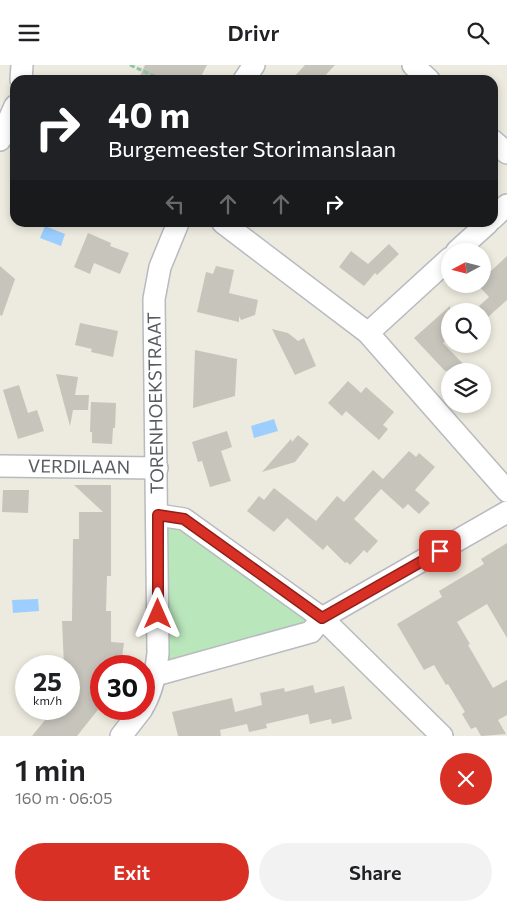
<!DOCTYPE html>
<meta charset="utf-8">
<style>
:root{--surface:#fff;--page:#f2f2f2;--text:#202124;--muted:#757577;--accent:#d93025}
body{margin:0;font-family:Commissioner,sans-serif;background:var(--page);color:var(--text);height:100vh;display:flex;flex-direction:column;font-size:19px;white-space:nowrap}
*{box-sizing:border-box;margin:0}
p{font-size:16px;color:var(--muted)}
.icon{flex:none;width:28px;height:28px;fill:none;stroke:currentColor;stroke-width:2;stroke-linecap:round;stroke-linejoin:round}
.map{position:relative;height:671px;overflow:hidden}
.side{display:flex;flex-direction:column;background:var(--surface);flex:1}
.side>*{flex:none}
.top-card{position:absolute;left:10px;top:10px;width:488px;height:152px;border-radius:15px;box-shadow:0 2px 8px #0003;background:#202124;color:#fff;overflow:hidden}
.needle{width:32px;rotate:263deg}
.fabs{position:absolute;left:441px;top:178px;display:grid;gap:10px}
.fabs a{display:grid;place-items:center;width:50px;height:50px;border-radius:50%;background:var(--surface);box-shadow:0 2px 8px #0003;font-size:25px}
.speed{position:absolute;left:15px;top:590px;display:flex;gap:10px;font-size:25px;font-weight:700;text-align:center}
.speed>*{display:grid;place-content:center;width:65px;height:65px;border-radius:50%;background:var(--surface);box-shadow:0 2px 8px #0003;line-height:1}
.speed small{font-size:12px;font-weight:400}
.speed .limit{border:8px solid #d22;background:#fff;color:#111}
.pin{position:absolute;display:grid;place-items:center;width:42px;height:42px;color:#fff;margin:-21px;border-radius:10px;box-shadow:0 2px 8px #0006}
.me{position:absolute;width:55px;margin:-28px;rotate:0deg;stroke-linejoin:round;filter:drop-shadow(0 0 4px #0008)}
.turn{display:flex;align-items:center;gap:18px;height:105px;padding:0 15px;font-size:22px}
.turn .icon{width:65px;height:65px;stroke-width:2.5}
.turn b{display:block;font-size:35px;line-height:42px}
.lanes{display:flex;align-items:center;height:48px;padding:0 15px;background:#0003;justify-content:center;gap:25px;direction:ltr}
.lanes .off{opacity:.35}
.round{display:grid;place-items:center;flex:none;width:52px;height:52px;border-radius:26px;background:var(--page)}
.headline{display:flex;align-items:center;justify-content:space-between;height:85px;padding:0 15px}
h1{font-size:30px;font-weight:600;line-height:38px}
.button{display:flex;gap:10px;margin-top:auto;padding:10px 15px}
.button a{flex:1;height:58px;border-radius:30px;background:var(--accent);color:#fff;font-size:20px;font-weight:600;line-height:58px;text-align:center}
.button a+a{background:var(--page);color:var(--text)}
header{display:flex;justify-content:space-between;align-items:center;height:65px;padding:0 15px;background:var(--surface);font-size:22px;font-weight:600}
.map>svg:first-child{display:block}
</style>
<header><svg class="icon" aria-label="menu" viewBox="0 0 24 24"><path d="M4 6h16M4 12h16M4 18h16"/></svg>Drivr<svg class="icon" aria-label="search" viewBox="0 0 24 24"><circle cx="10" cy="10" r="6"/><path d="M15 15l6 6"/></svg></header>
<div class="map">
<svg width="507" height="671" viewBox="0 0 507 671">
<rect width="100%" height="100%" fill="#edeadf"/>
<!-- green -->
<path fill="#b9e6bb" d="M167,455L311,558L172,597L168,594Z"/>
<!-- water -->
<path fill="#9ccfff" d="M45,161L65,169L61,181L40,173Z
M274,354L278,366L254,373L251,361Z
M38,534L39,546L13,548L12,535Z"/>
<!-- building -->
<path fill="#c7c4bc" d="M145,0H207L199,15H138Z
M305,0H335L321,15H291Z
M88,168L111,178L110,181L129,188L120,209L94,198L90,209L74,202Z
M389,179L399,189L377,210L375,208L364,221L339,202L351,186L368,199Z
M507,191V235L488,252L479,241L489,232L477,219H482V197L491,206Z
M0,201L15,214L2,251L0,250Z
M216,201L234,205L229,228L258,235L255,250L241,255L239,251V257L197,247L206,207L213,209Z
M450,241V271L443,278L470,306H445L414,273Z
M80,258L118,266L113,292L91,287L92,284L75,280Z
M272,264L288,268L298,276L304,273L316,301L295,310Z
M195,285L237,294L235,331L193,343Z
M56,309L78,312L75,330H89L88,345H73L70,361Z
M348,316L361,328L366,322L394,347L383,360L388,364L379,375L346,346L342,351L328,338Z
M19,320L28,348L37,345L44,366L18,374L3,325Z
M91,337L116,338L115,363H113L112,379L92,378V367H90Z
M227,366L232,382L221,386L231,416L210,422L202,396L198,397L192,377Z
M298,370L309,379L295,397L262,407L291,374L292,377Z
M409,386L416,392L419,388L435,402L415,425L430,438L419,449L408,439L403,444L381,424L354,454L378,476L367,488L364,485L350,500L347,497L345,498L327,480L323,485L287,453L274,467L247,446L259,431L264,435L274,423L316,456L337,431L344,437L373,405L383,414Z
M74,420H111V511H107L106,546H111V577L124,578L121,599L111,598V601H101V641L77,671H32L54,644H69V632L77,622L69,616V601H64L62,556H72L73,474H79V447H103Z
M3,425H29L28,448L2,447Z
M507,478V573L487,539L457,557L470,579L468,580L493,623L507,615V650L498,655L506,669L481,671L476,662L471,664L462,649L465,647L448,619L446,620L434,600L424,605L397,559L442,532L439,526L484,499L481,494Z
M313,620L315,628L344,621L352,654L332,659L331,654L310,659L308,649L266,659L267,663L249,667L247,659L220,665L221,671H178L172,647L232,633L235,647L262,640L260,628L284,623L285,627Z"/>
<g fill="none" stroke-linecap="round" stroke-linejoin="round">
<!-- street casing -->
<g stroke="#b7babf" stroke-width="24">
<g id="street">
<path d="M413,0L429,15"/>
<path d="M21,15L22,0"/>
<path d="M244,15L254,0"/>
<path d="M0,75L15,41"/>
<path d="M492,75L507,88"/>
<path d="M492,154L507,140"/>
<path d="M223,158L368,268L507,426"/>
<path d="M457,186L488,158"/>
<path d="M368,268L450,193"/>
<path id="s1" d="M0,401L157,403"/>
<path d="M158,450L184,454L322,553L442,671"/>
<path d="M156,610L311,567L322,553L507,447"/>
<path d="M144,640C153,624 156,607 158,588L154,234L160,202L178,158"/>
<path d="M121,671L142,644"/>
</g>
</g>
<!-- path -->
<path stroke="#90c5a2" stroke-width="3" stroke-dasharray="5 2.5" stroke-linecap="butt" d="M130,0L163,15"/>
<!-- street -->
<use href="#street" stroke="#fff" stroke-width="21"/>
</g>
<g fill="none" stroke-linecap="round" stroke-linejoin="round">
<!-- route casing -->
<g stroke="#8d1f18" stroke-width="12">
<path id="route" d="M158,549V450L184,454L322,553L440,486"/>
</g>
<!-- route -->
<use href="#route" stroke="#d93025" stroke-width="9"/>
</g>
<g text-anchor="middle" stroke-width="5" stroke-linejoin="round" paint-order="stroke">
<!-- street labels -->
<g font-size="18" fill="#585c61" stroke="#fff">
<text transform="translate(156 338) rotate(-91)" y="6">TORENHOEKSTRAAT</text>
<text dy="6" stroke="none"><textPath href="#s1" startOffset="79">VERDILAAN</textPath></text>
</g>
</g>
</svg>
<div class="fabs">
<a><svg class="needle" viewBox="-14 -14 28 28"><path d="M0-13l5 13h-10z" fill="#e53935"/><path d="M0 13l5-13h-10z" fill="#757577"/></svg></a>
<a><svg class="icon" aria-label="search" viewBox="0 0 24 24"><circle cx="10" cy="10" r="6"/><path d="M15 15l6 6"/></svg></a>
<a><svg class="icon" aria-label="layers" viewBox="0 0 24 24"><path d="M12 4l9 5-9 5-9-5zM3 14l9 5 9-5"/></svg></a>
</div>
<div class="speed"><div>25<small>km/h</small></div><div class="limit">30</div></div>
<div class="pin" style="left:440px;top:486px;background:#d93025"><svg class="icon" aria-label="arrive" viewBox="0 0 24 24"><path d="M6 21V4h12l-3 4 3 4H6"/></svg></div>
<svg class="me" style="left:158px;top:549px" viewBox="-20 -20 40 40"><path d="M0-17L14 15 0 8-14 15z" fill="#d93025" stroke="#fff" stroke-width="4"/></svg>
<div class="top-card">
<div class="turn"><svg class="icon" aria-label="right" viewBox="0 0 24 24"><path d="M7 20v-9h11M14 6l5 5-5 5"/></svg><div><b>40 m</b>Burgemeester Storimanslaan</div></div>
<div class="lanes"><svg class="icon off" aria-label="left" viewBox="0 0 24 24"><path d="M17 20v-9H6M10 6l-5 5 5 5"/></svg><svg class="icon off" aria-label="ahead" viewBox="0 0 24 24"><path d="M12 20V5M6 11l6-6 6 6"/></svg><svg class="icon off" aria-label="ahead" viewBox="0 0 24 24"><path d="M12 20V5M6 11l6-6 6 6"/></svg><svg class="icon" aria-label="right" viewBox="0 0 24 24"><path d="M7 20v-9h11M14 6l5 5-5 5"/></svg></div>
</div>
</div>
<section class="side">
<div class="headline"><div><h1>1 min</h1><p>160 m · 06:05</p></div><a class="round" style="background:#d93025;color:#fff"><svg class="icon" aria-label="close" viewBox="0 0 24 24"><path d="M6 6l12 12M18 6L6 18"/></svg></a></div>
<div class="button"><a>Exit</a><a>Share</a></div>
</section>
